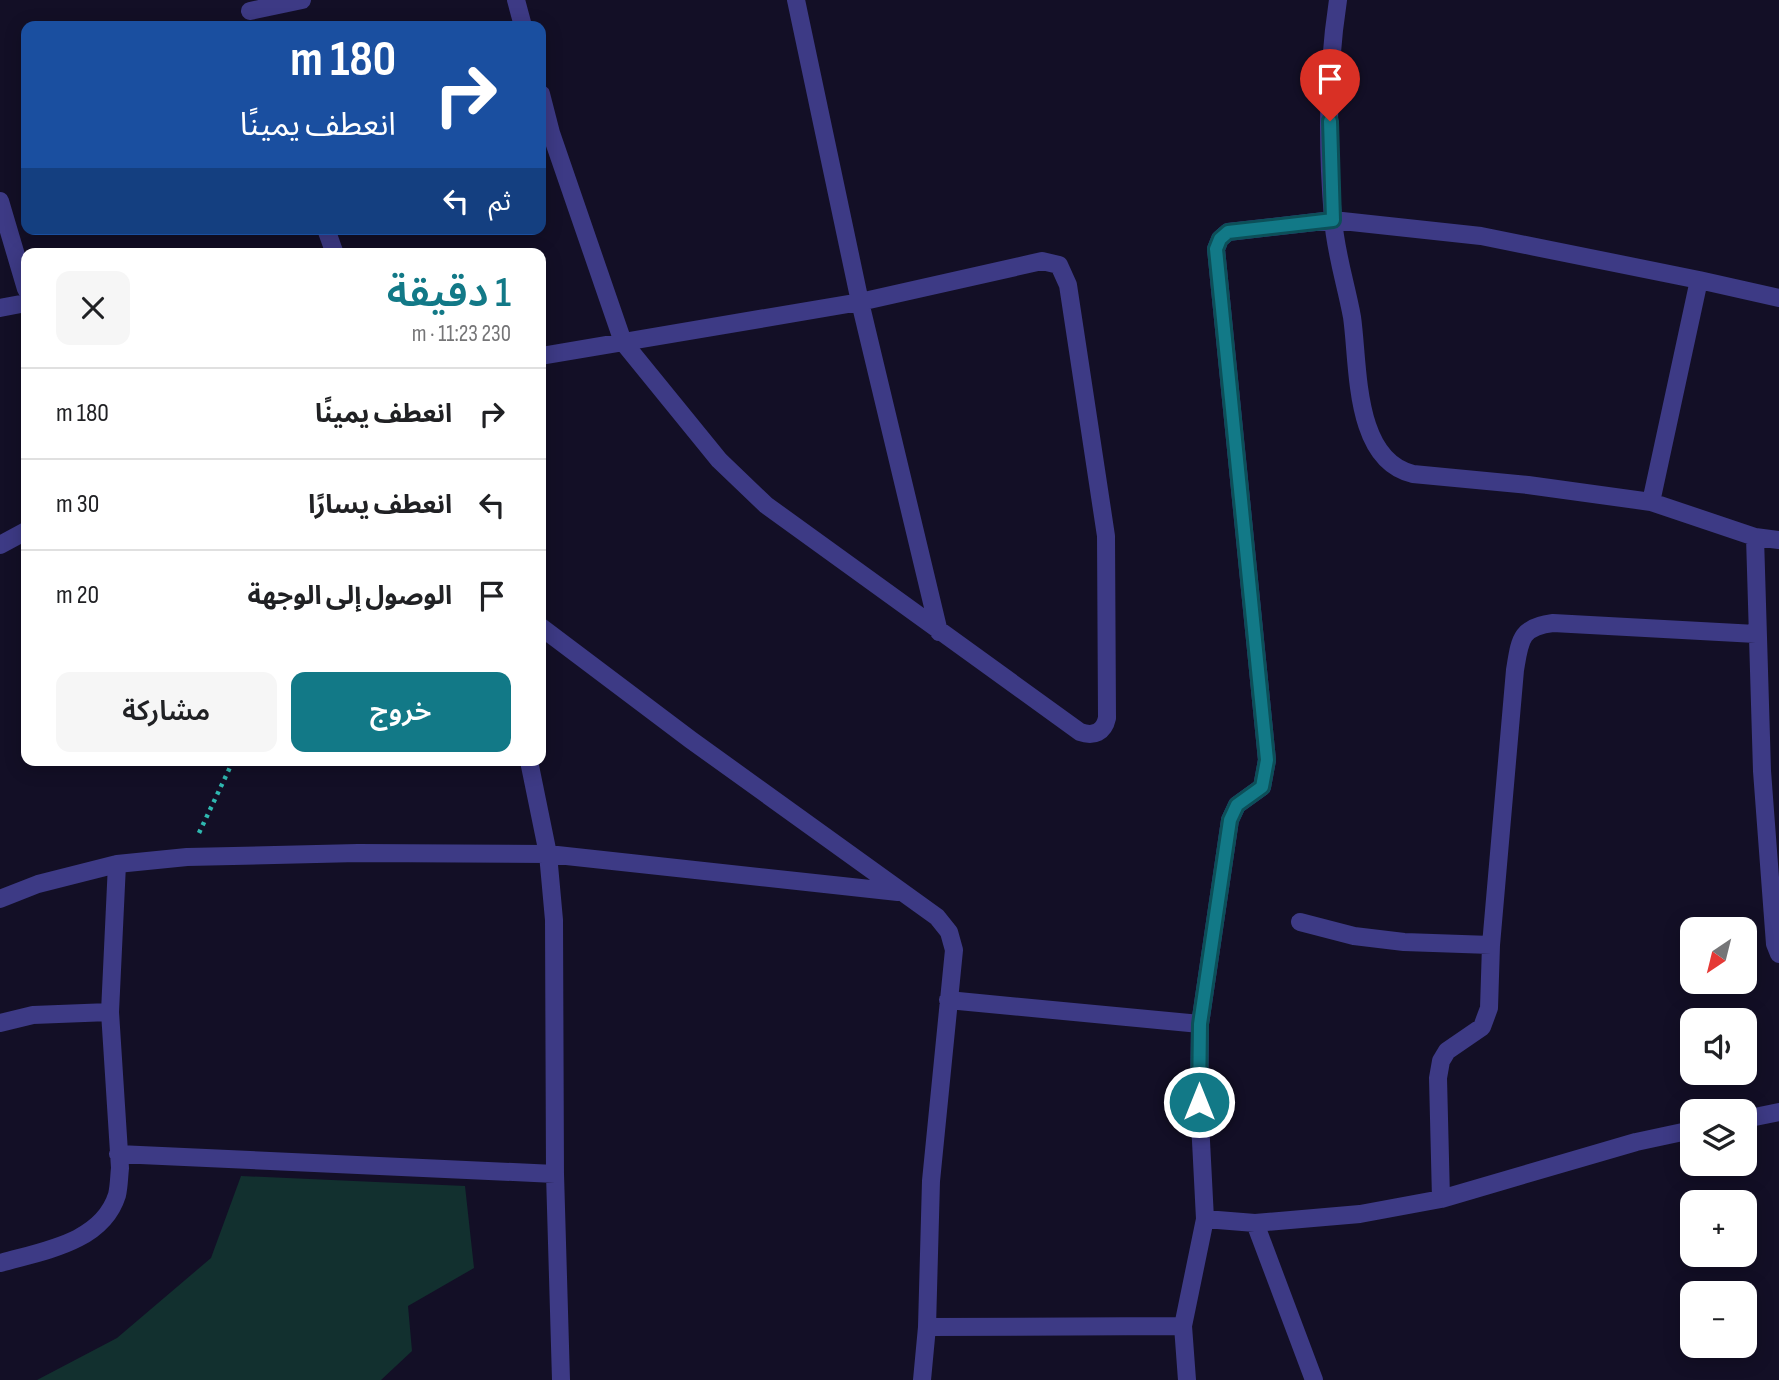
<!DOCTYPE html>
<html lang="ar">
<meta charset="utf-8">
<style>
:root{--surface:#fff;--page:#f6f6f6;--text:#202124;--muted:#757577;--line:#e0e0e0;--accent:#127987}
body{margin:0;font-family:"Sofia Sans Condensed","Noto Sans Arabic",sans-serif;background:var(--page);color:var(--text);direction:rtl;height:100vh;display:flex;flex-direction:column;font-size:26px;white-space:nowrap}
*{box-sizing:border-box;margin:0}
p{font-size:23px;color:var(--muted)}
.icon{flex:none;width:38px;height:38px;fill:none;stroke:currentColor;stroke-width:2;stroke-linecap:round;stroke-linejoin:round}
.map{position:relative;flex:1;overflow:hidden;direction:ltr}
.drawer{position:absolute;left:21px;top:248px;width:525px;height:518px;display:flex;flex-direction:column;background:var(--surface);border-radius:14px;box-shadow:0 4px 18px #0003;direction:rtl}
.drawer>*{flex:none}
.guide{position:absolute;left:21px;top:21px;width:525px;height:214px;border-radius:14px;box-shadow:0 4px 18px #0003;direction:rtl;background:#1a4fa0;color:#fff;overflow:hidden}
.needle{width:46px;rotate:215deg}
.tools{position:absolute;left:1680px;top:917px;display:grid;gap:14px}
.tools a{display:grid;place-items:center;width:77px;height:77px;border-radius:14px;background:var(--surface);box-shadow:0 4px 18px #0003;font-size:35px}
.pin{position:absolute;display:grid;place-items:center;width:60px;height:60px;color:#fff;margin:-72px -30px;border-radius:50% 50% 50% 0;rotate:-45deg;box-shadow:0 0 7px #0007}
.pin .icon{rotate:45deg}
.me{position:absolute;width:77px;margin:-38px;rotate:0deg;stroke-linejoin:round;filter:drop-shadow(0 0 5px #0008)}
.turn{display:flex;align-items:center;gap:24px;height:147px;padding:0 35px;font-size:32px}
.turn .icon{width:91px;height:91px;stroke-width:2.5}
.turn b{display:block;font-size:49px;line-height:60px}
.then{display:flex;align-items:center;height:66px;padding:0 35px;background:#0003;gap:14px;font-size:26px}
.round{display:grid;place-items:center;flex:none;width:74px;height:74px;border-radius:14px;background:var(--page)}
.head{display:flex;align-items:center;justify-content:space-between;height:119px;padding:0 35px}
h1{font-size:42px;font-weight:600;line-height:52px;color:var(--accent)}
.cta{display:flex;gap:14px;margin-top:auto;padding:14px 35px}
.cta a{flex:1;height:80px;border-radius:14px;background:var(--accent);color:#fff;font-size:28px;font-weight:600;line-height:80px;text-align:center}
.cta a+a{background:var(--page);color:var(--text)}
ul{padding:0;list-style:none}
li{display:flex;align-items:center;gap:21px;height:91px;padding:0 35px;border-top:2px solid var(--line)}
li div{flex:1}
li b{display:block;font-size:26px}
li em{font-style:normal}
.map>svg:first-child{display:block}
</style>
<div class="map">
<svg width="1779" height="1380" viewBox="0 0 1779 1380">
<rect width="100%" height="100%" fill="#130f26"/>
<!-- green -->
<path fill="#12302f" d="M241,1176L465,1186L474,1268L408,1306L412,1351L381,1380H37L117,1338L211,1258Z"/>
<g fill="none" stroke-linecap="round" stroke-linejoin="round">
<!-- path -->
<path stroke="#2fb8b0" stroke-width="4.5" stroke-dasharray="3.5 5" stroke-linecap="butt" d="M199,833L233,761"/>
<!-- minor -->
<path stroke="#3d3a85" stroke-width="18" d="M516,0L523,26
M796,0L860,302L939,632
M1338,0C1327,71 1327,146 1333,218C1335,251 1346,284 1352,317C1359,365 1353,460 1413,474L1528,485L1651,502
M250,11L302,0
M541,94L551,133L623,342L719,460L766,505L1080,732C1094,737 1104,732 1107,718L1106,536L1068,285L1059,265L1042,261L860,302L541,356
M0,201L26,289
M326,229L335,254
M1699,280L1779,298
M0,308L26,303
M1755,537L1779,540
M0,545L26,531
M541,627L691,740L937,917L949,932L954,950L931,1181L927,1327L922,1380
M529,761L548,854L554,920L555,1174L561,1380
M0,899L38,884L117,864L187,857L358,853L548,854L898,892
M1300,922L1354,936L1404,942L1491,945
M948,1000L1200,1024
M0,1023L33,1015L110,1012
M1745,1119L1779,1112
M118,1154L555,1174
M1441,1199L1438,1078L1441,1061L1447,1051L1482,1027L1489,1008L1491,945L1515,670C1520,640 1520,627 1553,623L1756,634
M1205,1219L1255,1223L1360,1214L1441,1199L1636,1142L1692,1130
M1255,1223L1314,1380
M0,1263C42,1251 102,1243 117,1195C119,1187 119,1177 120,1168L110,1012L117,864
M927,1327L1183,1326
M1187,1380L1183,1326L1205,1219L1199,1102L1200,1024L1230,820L1237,805L1262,787L1267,760L1216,249L1220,239L1228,232L1333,220L1481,236L1699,280L1651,502L1755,537L1762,771L1775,944L1779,954"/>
</g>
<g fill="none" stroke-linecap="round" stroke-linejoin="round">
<!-- route casing -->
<g stroke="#0c4f58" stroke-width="18">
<path id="route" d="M1199,1102L1200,1024L1230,820L1237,805L1262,787L1267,760L1216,249L1220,239L1228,232L1333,220L1330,121"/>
</g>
<!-- route -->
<use href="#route" stroke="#127987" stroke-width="12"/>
</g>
</svg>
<div class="tools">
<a><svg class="needle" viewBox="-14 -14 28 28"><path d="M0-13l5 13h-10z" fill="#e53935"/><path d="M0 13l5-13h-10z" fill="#757577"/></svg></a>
<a><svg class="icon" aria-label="sound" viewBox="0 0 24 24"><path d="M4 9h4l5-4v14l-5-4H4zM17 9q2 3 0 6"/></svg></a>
<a><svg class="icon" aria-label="layers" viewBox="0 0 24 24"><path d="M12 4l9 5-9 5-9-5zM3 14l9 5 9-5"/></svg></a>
<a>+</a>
<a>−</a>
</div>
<div class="pin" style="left:1330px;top:121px;background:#d93025"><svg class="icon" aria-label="arrive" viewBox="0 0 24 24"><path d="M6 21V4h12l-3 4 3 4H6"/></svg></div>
<svg class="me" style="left:1199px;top:1102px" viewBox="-20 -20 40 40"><circle r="17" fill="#127987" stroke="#fff" stroke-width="3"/><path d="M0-11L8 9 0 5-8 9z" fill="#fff"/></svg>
<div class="guide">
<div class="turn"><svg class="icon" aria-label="right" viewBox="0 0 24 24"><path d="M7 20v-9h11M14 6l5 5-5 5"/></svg><div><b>180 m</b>انعطف يمينًا</div></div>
<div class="then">ثم<svg class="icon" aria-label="left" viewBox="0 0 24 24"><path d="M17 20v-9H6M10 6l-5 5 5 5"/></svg></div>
</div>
<section class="drawer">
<div class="head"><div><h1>1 دقيقة</h1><p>230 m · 11:23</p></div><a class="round"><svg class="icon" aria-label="close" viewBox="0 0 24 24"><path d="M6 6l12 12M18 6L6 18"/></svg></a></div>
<ul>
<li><svg class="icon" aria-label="right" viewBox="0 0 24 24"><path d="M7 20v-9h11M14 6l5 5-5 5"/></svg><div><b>انعطف يمينًا</b></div><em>180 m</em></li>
<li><svg class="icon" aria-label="left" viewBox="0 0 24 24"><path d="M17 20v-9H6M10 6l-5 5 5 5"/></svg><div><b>انعطف يسارًا</b></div><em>30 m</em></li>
<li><svg class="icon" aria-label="arrive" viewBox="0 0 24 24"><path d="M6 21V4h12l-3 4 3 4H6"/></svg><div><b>الوصول إلى الوجهة</b></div><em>20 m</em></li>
</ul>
<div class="cta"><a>خروج</a><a>مشاركة</a></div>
</section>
</div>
